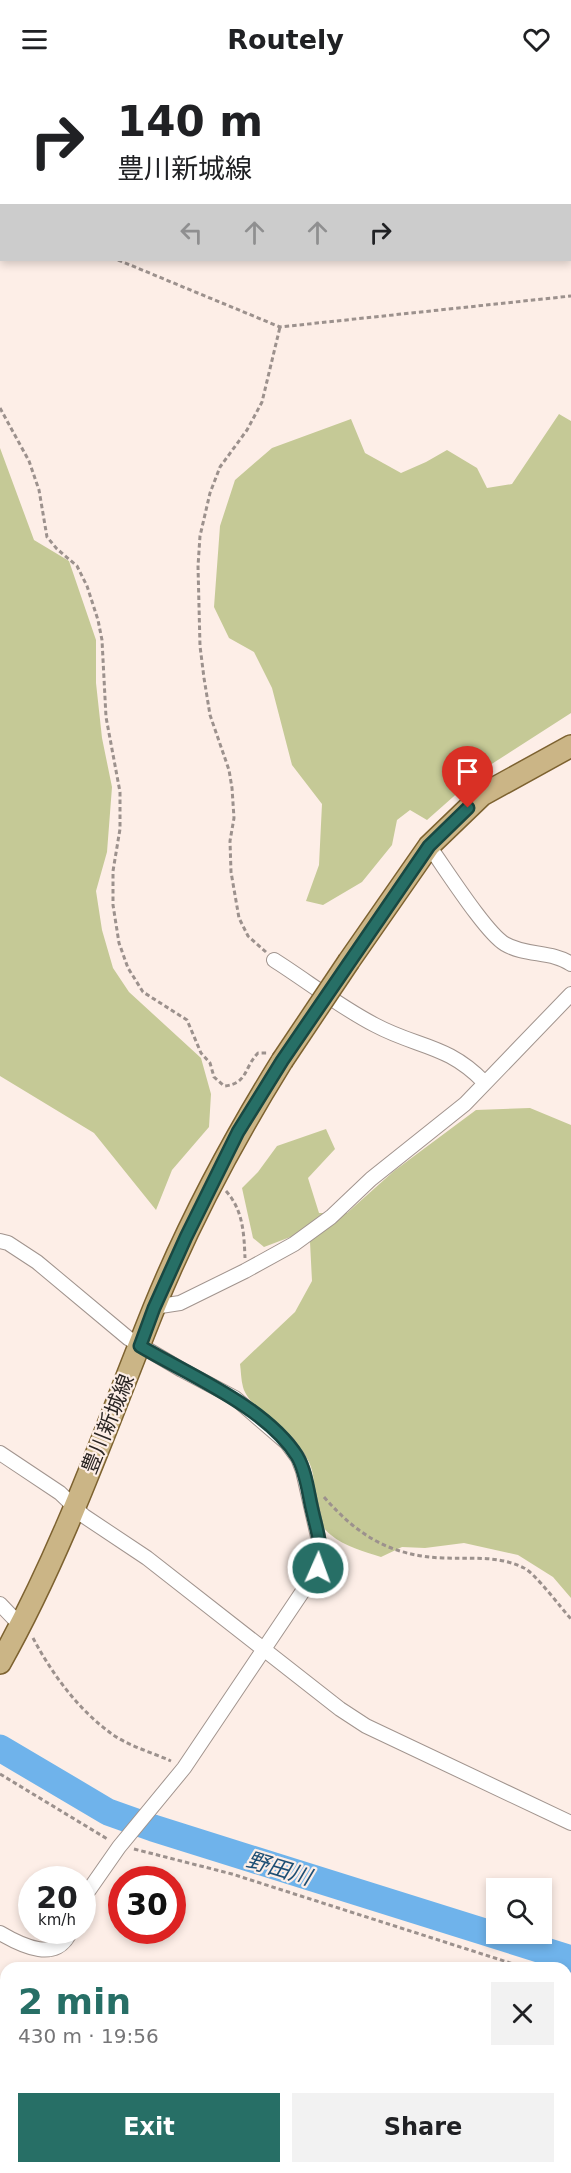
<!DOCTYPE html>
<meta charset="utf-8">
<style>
:root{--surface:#fff;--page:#f2f2f2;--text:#202124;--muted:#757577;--accent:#276f66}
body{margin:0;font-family:"DejaVu Sans","Noto Sans JP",sans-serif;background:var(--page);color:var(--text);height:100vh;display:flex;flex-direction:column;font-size:22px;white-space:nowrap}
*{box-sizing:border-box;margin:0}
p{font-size:20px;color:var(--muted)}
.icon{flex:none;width:33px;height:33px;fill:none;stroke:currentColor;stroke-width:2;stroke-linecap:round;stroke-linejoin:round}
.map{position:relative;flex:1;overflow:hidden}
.details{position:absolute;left:0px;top:1884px;width:572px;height:212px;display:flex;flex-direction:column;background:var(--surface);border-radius:18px 18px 0 0;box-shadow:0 3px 9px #0003}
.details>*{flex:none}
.guide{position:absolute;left:0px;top:0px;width:572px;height:183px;box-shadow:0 3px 9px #0003;background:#fff;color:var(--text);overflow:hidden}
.controls{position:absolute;left:486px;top:1800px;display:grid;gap:12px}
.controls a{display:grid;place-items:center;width:66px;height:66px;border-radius:0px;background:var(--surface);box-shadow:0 3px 9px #0003;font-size:30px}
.speed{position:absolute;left:18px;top:1788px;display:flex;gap:12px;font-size:30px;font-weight:700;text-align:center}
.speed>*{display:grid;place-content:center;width:78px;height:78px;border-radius:50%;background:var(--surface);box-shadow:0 3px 9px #0003;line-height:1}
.speed small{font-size:15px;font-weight:400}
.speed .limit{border:9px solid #d22;background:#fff;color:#111}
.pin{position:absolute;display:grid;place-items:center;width:51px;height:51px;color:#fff;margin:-62px -26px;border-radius:50% 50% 50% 0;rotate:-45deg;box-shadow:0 0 6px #0007}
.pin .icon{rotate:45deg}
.me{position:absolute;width:66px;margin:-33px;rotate:2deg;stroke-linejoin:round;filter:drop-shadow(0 0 4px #0008)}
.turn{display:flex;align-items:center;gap:21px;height:126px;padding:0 18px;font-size:27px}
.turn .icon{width:78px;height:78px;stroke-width:2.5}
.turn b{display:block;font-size:42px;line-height:51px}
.lanes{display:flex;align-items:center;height:57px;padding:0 18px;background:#0003;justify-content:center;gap:30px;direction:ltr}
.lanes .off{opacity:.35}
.round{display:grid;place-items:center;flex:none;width:63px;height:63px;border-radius:0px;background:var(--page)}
.summary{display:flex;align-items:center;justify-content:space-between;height:102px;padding:0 18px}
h1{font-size:36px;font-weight:800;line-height:45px;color:var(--accent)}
.primary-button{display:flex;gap:12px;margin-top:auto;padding:12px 18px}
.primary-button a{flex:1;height:69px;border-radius:0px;background:var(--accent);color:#fff;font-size:24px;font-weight:800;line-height:69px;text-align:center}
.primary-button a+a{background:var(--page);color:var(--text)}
header{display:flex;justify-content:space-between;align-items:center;height:78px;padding:0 18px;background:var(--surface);font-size:27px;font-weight:800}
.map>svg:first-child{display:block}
</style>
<header><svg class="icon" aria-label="menu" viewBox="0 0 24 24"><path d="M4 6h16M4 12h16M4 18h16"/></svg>Routely<svg class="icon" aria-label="heart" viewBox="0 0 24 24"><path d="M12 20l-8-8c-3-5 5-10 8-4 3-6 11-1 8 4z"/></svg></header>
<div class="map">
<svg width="571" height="2095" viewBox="0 0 571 2095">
<rect width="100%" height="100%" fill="#fdeee7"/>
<!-- green -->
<path fill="#c5c996" d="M186,0H442L438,2Z
M559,336L571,343V635L487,689L427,742L410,732L397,742L392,767L362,804L323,827L306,823L319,787L322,726L292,687L272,610L254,574L229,560L214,529L220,448L235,402L272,370L351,341L365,375L401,395L426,384L447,372L477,390L487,410L512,406Z
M0,370L34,462L69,483L96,562V605L102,660L112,709L107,774L96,813L102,852L113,890L129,914L201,980L211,1016L209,1049L172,1092L156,1132L94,1055L0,998Z
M530,1030L571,1047V1520L553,1499L518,1477L464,1465L425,1470L402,1469L381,1479C365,1474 344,1468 331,1457C308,1440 320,1407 309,1384C297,1359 249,1332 243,1309C241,1302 241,1293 240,1286L295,1234L312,1203L310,1164L293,1158L264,1169L253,1160L242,1110L258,1094L277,1068L326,1051L335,1071L308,1100L319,1135H347L394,1093L476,1032Z
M0,1912L6,1914V2090H566V1993L571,1998V2095H0Z"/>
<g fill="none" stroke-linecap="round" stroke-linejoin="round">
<!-- river -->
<path stroke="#6fb3eb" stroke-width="27" d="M530,2L533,0
M0,1670L108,1734L153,1750L571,1881"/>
<!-- street casing -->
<g stroke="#a1948e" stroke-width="16">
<path id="street" d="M160,0L163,2
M461,2L465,0
M429,768C445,790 486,855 505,866C525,878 553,873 571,886
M274,882C307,903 340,929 375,947C418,970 447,966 484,1004
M0,1163L8,1165L37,1184L128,1260L182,1292L235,1320L287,1365L298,1380L303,1393L321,1472L318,1489L309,1504L184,1690L119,1769L82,1822
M154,1229L180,1225L245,1193L294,1166L331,1139L371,1101L465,1026L571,916
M0,1375L60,1415L84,1438L147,1480L340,1631L366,1648L571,1745
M0,1526L21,1548
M0,1855C22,1868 58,1886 71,1852
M0,2024L6,2029
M131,2090L147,2095"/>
</g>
<!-- primary casing -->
<g stroke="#7d6230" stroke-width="24">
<path id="primary" d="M349,883L429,768L482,717L571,668
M0,1585C63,1473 106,1349 154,1230C189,1144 233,1062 282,983"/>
</g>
<!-- path -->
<path stroke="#9c918d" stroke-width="3" stroke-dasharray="4.5 3" stroke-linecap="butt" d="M570,26H571
M0,133H2
M118,182L280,249L571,218
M0,330L29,383L39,412L47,459L57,471L77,488L87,508L98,542L102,562L106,639L120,714V751L113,793V827L119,865L128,890L143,914L187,942L201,975L210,985L214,999L224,1008C248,1006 244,989 258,975H267
M266,874L248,858L239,840L231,794L230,763L234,740L232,710L229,692L210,637L204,600L200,568L198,488L200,458L210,415L220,389L247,352L262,324L280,249
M226,1113C243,1132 244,1155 245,1180
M324,1419C358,1458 391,1478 443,1480C471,1481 498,1477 524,1490C535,1495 561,1530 571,1541
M33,1560C51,1594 76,1629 108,1653C125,1667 151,1674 171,1683
M0,1696L109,1762
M134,1771L232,1796L526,1890
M566,1903L571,1905"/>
<!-- street -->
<use href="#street" stroke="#fff" stroke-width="14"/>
<!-- primary -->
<use href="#primary" stroke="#cbb586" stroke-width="21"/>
<!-- primary-bridge casing -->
<g stroke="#7d6230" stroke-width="24" stroke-linecap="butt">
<path id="primary-bridge" d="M282,983L349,883"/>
</g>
<!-- primary-bridge -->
<use href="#primary-bridge" stroke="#cbb586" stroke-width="21"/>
</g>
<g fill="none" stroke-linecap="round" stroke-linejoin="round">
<!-- route casing -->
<g stroke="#194842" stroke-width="15">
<path id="route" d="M318,1490C323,1467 317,1454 312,1431C308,1414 306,1393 297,1378C266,1329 189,1297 140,1268L154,1230L186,1159L238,1054L282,983L429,768L468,730"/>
</g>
<!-- route -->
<use href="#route" stroke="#276f66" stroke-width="10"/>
</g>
<g text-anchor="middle" stroke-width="4.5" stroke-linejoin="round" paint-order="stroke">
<!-- street labels -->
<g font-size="21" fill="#2b2624" stroke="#fdeee7">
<text transform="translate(108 1346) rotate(-68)" y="7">豊川新城線</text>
</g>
<!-- water labels -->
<g font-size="22" font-style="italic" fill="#1d4e74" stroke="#fdeee7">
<text transform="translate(279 1790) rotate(17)" y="8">野田川</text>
</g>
</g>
</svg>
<div class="controls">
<a><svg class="icon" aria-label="search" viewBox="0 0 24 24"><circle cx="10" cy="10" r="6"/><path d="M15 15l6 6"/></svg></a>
</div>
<div class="speed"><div>20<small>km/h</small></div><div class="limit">30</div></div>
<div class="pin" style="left:468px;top:730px;background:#d93025"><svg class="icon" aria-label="arrive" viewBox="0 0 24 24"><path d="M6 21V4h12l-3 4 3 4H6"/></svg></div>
<svg class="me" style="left:318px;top:1490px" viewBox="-20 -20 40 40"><circle r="17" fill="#276f66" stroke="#fff" stroke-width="3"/><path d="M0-11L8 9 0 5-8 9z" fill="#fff"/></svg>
<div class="guide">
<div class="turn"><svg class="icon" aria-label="right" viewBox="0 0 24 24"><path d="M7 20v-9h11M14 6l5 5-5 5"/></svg><div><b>140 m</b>豊川新城線</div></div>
<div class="lanes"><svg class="icon off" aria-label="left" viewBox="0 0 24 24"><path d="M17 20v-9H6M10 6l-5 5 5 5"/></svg><svg class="icon off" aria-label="ahead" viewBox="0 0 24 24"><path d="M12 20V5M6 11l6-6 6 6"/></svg><svg class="icon off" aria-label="ahead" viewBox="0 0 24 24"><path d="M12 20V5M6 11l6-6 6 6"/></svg><svg class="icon" aria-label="right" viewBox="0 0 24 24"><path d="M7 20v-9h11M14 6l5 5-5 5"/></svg></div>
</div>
<section class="details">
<div class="summary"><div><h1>2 min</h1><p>430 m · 19:56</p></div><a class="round"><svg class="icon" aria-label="close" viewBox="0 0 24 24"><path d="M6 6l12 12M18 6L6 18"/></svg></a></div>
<div class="primary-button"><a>Exit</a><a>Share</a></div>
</section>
</div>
